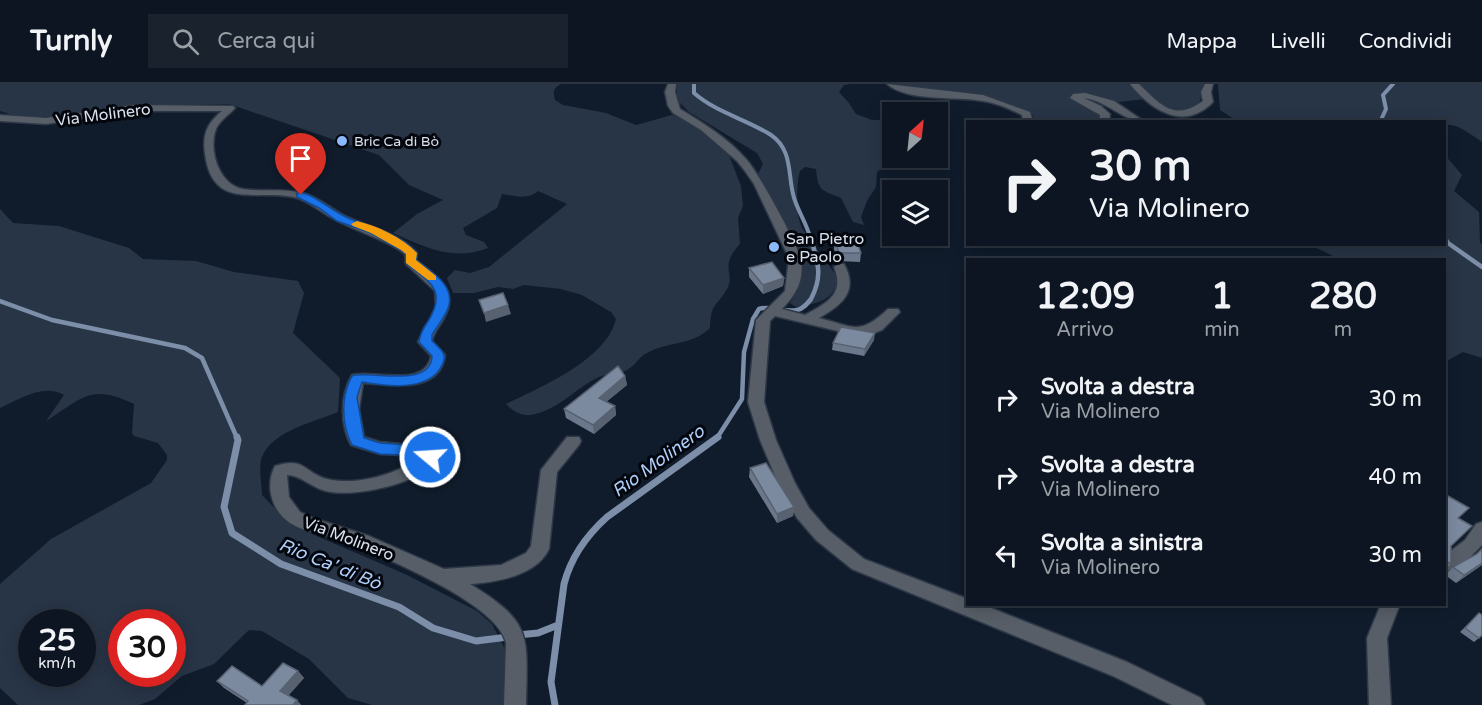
<!DOCTYPE html>
<html lang="it">
<meta charset="utf-8">
<style>
:root{--surface:#0c1521;--page:#1a222e;--text:#f1f3f6;--muted:#9a9fa5;--line:#2c343f}
body{margin:0;font-family:"Varela Round",sans-serif;background:var(--page);color:var(--text);height:100vh;display:flex;flex-direction:column;font-size:22px;white-space:nowrap}
*{box-sizing:border-box;margin:0}
p{font-size:20px;color:var(--muted)}
.icon{flex:none;width:33px;height:33px;fill:none;stroke:currentColor;stroke-width:2;stroke-linecap:round;stroke-linejoin:round}
.map{position:relative;flex:1;overflow:hidden}
.drawer{position:absolute;left:966px;top:174px;width:480px;height:348px;display:flex;flex-direction:column;background:var(--surface);border-radius:0px;box-shadow:0 3px 15px #0003,0 0 0 2px var(--line)}
.drawer>*{flex:none}
.banner{position:absolute;left:966px;top:36px;width:480px;height:126px;border-radius:0px;box-shadow:0 3px 15px #0003,0 0 0 2px var(--line);background:#0c1521;color:var(--text);overflow:hidden}
.needle{width:39px;rotate:27deg}
.tools{position:absolute;left:882px;top:18px;display:grid;gap:12px}
.tools a{display:grid;place-items:center;width:66px;height:66px;border-radius:0px;background:var(--surface);box-shadow:0 3px 15px #0003,0 0 0 2px var(--line);font-size:30px}
.speed{position:absolute;left:18px;top:525px;display:flex;gap:12px;font-size:30px;font-weight:700;text-align:center}
.speed>*{display:grid;place-content:center;width:78px;height:78px;border-radius:50%;background:var(--surface);box-shadow:0 3px 15px #0003,0 0 0 2px var(--line);line-height:1}
.speed small{font-size:15px;font-weight:400}
.speed .limit{border:9px solid #d22;background:#fff;color:#111}
.pin{position:absolute;display:grid;place-items:center;width:51px;height:51px;color:#fff;margin:-62px -26px;border-radius:50% 50% 50% 0;rotate:-45deg;box-shadow:0 0 6px #0007}
.pin .icon{rotate:45deg}
.me{position:absolute;width:66px;margin:-33px;rotate:288deg;stroke-linejoin:round;filter:drop-shadow(0 0 4px #0008)}
.turn{display:flex;align-items:center;gap:21px;height:126px;padding:0 24px;font-size:27px}
.turn .icon{width:78px;height:78px;stroke-width:2.5}
.turn b{display:block;font-size:42px;line-height:51px}
.eta{display:flex;justify-content:space-evenly;align-items:center;height:102px;text-align:center}
.eta b{font-size:36px;font-weight:800;line-height:42px}
ul{padding:0;list-style:none}
li{display:flex;align-items:center;gap:18px;height:78px;padding:0 24px}
li div{flex:1}
li b{display:block;font-size:22px}
li em{font-style:normal}
header{display:flex;align-items:center;gap:36px;box-sizing:border-box;height:84px;padding:0 30px;background:var(--surface);border-bottom:2px solid var(--line)}
header strong{font-size:28px}
nav{display:flex;gap:33px;margin-inline-start:auto;font-size:21px}
.search{width:420px;height:54px;background:var(--page);display:flex;align-items:center;gap:15px;box-sizing:border-box;padding:0 21px;border-radius:0px;color:var(--muted);font-size:22px}
.map>svg:first-child{display:block}
</style>
<header>
<strong>Turnly</strong>
<div class="search"><svg class="icon" aria-label="search" viewBox="0 0 24 24"><circle cx="10" cy="10" r="6"/><path d="M15 15l6 6"/></svg>Cerca qui</div>
<nav><a>Mappa</a><a>Livelli</a><a>Condividi</a></nav>
</header>
<div class="map">
<svg width="1482" height="621" viewBox="0 0 1482 621">
<rect width="100%" height="100%" fill="#101c2c"/>
<!-- green -->
<path fill="#283547" fill-rule="evenodd" d="M0,0H561C553,4 553,8 555,16L563,21L606,29L636,41L672,31L681,33L712,54L729,71L741,102L743,122L738,134L740,160C718,184 736,188 727,205C716,224 711,218 710,244C692,262 668,257 647,269C640,272 636,280 630,284C621,291 609,289 599,293C575,304 559,326 531,331C521,332 513,327 506,320C541,303 606,276 616,235L611,228L582,211L561,205L524,201L513,205L498,203L474,209H453L447,194L455,186L470,189L489,183L567,120L538,107C527,116 515,112 502,110L497,124L463,144L466,151L484,158L488,164C453,178 425,163 393,149L417,130L443,116L409,101L379,71L229,20H140L54,33L16,32L0,27Z
M677,0H850L844,1L839,8L849,19L856,30L872,36H892V74H914L911,78C897,78 887,79 877,88L876,103L867,117L861,133L864,141L853,138L841,114C821,106 818,107 816,85L805,83L800,87C796,100 796,133 802,144C813,161 827,177 838,195C834,217 816,220 796,223L790,219C793,214 797,208 799,203C808,169 773,120 758,90L763,80L757,69L689,28L677,16Z
M897,0H1128L1144,15L1119,18L1074,9L1071,13L1103,32L1100,38L1033,37L1034,32L1019,23L989,15L904,4Z
M1137,0H1205L1199,20C1169,36 1159,20 1137,0Z
M1218,0H1482V58C1471,51 1458,39 1445,41L1444,38L1237,37L1220,26Z
M1445,71L1462,91L1454,107L1479,128L1480,158L1482,161V274L1463,268L1445,278L1444,176L1339,175L1311,161L1444,160Z
M0,125L13,139L59,142L129,164L143,175L196,177L234,188L298,197L304,209L293,249L340,294L338,328C314,338 272,347 262,373C258,384 262,400 262,411L291,441L405,490L477,527L492,540L506,567L504,621H372L348,614L309,575L262,547L249,546L214,580L182,592L155,615L139,621H18L0,604V500L51,455L151,399L167,376V371L158,359L134,352L132,349L134,320C90,299 83,314 46,337L64,311C44,299 19,315 0,324ZM32,538H82V590H32ZM122,538H172V590H122Z"/>
<g fill="none" stroke-linecap="round" stroke-linejoin="round">
<!-- stream-far2 -->
<path stroke="#7c8ea8" stroke-width="4" d="M694,0V9C717,29 746,35 771,51C792,65 788,89 793,110C796,124 806,138 810,153
M1380,38L1386,25L1383,11L1393,0"/>
<!-- stream-far1 -->
<path stroke="#7c8ea8" stroke-width="4.5" d="M1444,153L1448,159L1482,183
M0,217L52,236L185,264L202,274L237,354
M717,354L742,315L744,268L753,235L759,225C772,221 784,229 797,226C803,225 807,220 811,215C824,190 817,177 810,151"/>
<!-- stream -->
<path stroke="#7c8ea8" stroke-width="7" d="M237,353L238,356L224,423L232,449L281,480L399,523L433,544L476,557L508,553
M518,551L538,549L558,541
M555,621L551,598L564,500C571,473 587,451 607,433L718,353"/>
<!-- minor casing -->
<g stroke="#2c3847" stroke-width="3">
<path id="minor" d="M668,0H676L675,8L680,25C703,39 728,54 746,75C757,86 799,163 801,176C804,198 796,210 782,225L805,231C827,219 845,210 834,183L840,179L844,180C859,207 842,221 819,234C855,243 859,252 888,225H898L900,228L882,246L863,253L775,232L770,237L764,318L776,356L795,399L809,424L828,446L864,475L968,515V520H981L1127,578L1201,614L1205,621H1172L1113,592L852,485L816,456L797,434L779,401L760,356L748,318L756,236L785,207L789,174L754,100L745,87L737,77L701,46L673,29L668,22L665,8Z
M887,0L983,11L1030,28L1033,38H1023L1022,31C1010,25 997,19 983,17C956,12 907,18 887,0Z
M1130,0H1139C1161,21 1174,38 1203,17L1201,8L1205,0H1213L1211,8L1213,18C1184,48 1151,26 1130,0Z
M1085,9L1114,17L1145,38C1124,38 1108,17 1084,14L1101,22L1110,30L1109,38H1099L1100,31L1070,14L1073,10Z
M133,21L233,22L235,24C229,31 220,36 216,45C208,66 219,101 243,105C263,108 283,104 303,109C318,113 330,124 343,131C367,143 399,148 417,169L416,176C435,192 459,205 445,232C441,241 434,247 432,257L445,271C440,310 392,301 363,299L359,326L364,353L380,358L435,363L439,373C424,400 353,414 326,407C312,404 301,391 287,391L289,413L300,428L313,434L369,452L444,485L501,481L526,469L531,462L541,386L567,353H579L581,357L579,361L557,388L549,465C536,492 497,498 470,500C534,539 527,552 526,621H504L506,559C498,519 378,470 342,457C325,450 305,449 290,439C271,426 265,401 275,382C305,372 304,389 327,395C355,402 398,391 421,372L380,370L351,361C340,341 340,311 352,291C374,285 425,305 431,272L418,258L436,223L435,207L406,180L405,170L398,165C378,153 356,147 336,136C323,130 313,120 300,115C263,102 213,131 205,70C202,51 207,39 222,27H133L46,40L0,37V31L46,34Z
M1482,438V461L1467,476L1444,489V472L1465,456L1476,440Z
M1381,520H1400L1387,554L1391,621H1369L1367,554Z"/>
</g>
<!-- minor -->
<use href="#minor" fill="#585e67" fill-rule="evenodd"/>
</g>
<!-- wall -->
<path fill="#6b778a" d="M835,156L861,169L860,178L838,177L834,165Z
M749,184L784,194L783,202L763,210L749,193Z
M874,256L864,272L832,266L833,259Z
M625,292L627,301L606,318L615,322L616,331L594,350L566,334L564,325Z
M750,384L794,423L793,432L777,439L749,393Z
M1448,412L1458,434L1451,462V480L1444,486V416Z
M1482,464V481L1456,499L1445,491L1453,483L1475,471Z
M1479,529V554L1474,558L1460,548Z
M298,587L304,594L288,612L297,616L301,621H245L247,619L224,604L217,597L262,602Z"/>
<!-- shaded-wall -->
<path fill="#576170" d="M784,194L783,202L763,210V201Z
M508,221L511,230L486,238L484,229Z
M875,249L874,256L864,272L865,265Z
M625,292L627,301L600,323L599,314Z
M615,322L616,331L594,350L593,341Z
M794,423L793,432L777,439V430Z
M1482,479V481L1456,499L1464,491Z
M298,587L304,594L286,614L280,607Z
M297,616L301,621H293Z"/>
<!-- building -->
<path fill="#7c8aa0" stroke="#576170" stroke-width="1.5" d="M856,155L861,169H839L835,156Z
M772,178L784,194L763,201L749,184Z
M503,209L508,221L484,229L479,216Z
M841,243L875,249L865,265L833,259Z
M618,282L625,292L599,314L615,322L593,341L564,325Z
M766,379L794,423L777,430L750,384Z
M1448,412L1469,424L1458,434L1472,442L1451,462V480L1444,476V419Z
M1482,465V479L1464,491L1453,483L1477,470Z
M1479,529L1482,531V551L1479,554L1465,544Z
M283,579L298,587L280,607L297,616L293,621H245L248,617L217,597L232,582L262,602Z"/>
<!-- route -->
<path fill="#1a73e8" stroke="#114b97" stroke-width="1.5" d="M301,108C318,113 330,126 346,133C370,144 398,148 417,169L416,176C429,186 454,200 449,221C447,231 437,242 432,251V257C441,266 449,270 441,283C427,308 385,302 362,298L357,313L364,354L380,359L435,363L438,373L436,377H425L423,372L380,370L352,361C341,340 341,311 352,292C371,286 431,305 432,272L419,258C420,249 424,243 429,236C447,205 429,198 406,179V170L401,166L371,149L337,137L319,124L297,113V109Z"/>
<!-- slow -->
<path fill="#f59e0b" d="M357,137C377,142 402,153 417,169L416,176L436,192V196H428L406,179V170L401,166L371,149L353,142L351,140Z"/>
<!-- markers -->
<g fill="#8bbafc" stroke="#03070d" stroke-width="2">
<circle cx="342" cy="57" r="6"/>
<circle cx="774" cy="163" r="6"/>
</g>
<g text-anchor="middle" stroke-width="6" stroke-linejoin="round" paint-order="stroke">
<!-- far-poi labels -->
<g font-size="14" fill="#dae2ed" stroke="#03070d" text-anchor="start">
<text x="354" y="62">Bric Ca di Bò</text>
</g>
<!-- street labels -->
<g font-size="16" fill="#dae2ed" stroke="#03070d">
<text transform="translate(103 30) rotate(-7)" y="6">Via Molinero</text>
<text transform="translate(349 454) rotate(21)" y="6">Via Molinero</text>
</g>
<!-- poi labels -->
<g font-size="16" fill="#dae2ed" stroke="#03070d" text-anchor="start">
<text x="786" y="160">San Pietro<tspan x="786" dy="18">e Paolo</tspan></text>
</g>
<!-- water labels -->
<g font-size="18" font-style="italic" fill="#b0cffb" stroke="#03070d">
<text transform="translate(658 377) rotate(-36)" y="6">Rio Molinero</text>
<text transform="translate(330 480) rotate(22)" y="6">Rio Ca' di Bò</text>
</g>
</g>
</svg>
<div class="tools">
<a><svg class="needle" viewBox="-14 -14 28 28"><path d="M0-13l5 13h-10z" fill="#e53935"/><path d="M0 13l5-13h-10z" fill="#9a9fa5"/></svg></a>
<a><svg class="icon" aria-label="layers" viewBox="0 0 24 24"><path d="M12 4l9 5-9 5-9-5zM3 14l9 5 9-5"/></svg></a>
</div>
<div class="speed"><div>25<small>km/h</small></div><div class="limit">30</div></div>
<div class="pin" style="left:301px;top:111px;background:#d93025"><svg class="icon" aria-label="arrive" viewBox="0 0 24 24"><path d="M6 21V4h12l-3 4 3 4H6"/></svg></div>
<svg class="me" style="left:430px;top:373px" viewBox="-20 -20 40 40"><circle r="17" fill="#1a73e8" stroke="#fff" stroke-width="3"/><path d="M0-11L8 9 0 5-8 9z" fill="#fff"/></svg>
<div class="banner">
<div class="turn"><svg class="icon" aria-label="right" viewBox="0 0 24 24"><path d="M7 20v-9h11M14 6l5 5-5 5"/></svg><div><b>30 m</b>Via Molinero</div></div>
</div>
<section class="drawer">
<div class="eta">
<div><b>12:09</b><p>Arrivo</p></div>
<div><b>1</b><p>min</p></div>
<div><b>280</b><p>m</p></div>
</div>
<ul>
<li><svg class="icon" aria-label="right" viewBox="0 0 24 24"><path d="M7 20v-9h11M14 6l5 5-5 5"/></svg><div><b>Svolta a destra</b><p>Via Molinero</p></div><em>30 m</em></li>
<li><svg class="icon" aria-label="right" viewBox="0 0 24 24"><path d="M7 20v-9h11M14 6l5 5-5 5"/></svg><div><b>Svolta a destra</b><p>Via Molinero</p></div><em>40 m</em></li>
<li><svg class="icon" aria-label="left" viewBox="0 0 24 24"><path d="M17 20v-9H6M10 6l-5 5 5 5"/></svg><div><b>Svolta a sinistra</b><p>Via Molinero</p></div><em>30 m</em></li>
</ul>
</section>
</div>
